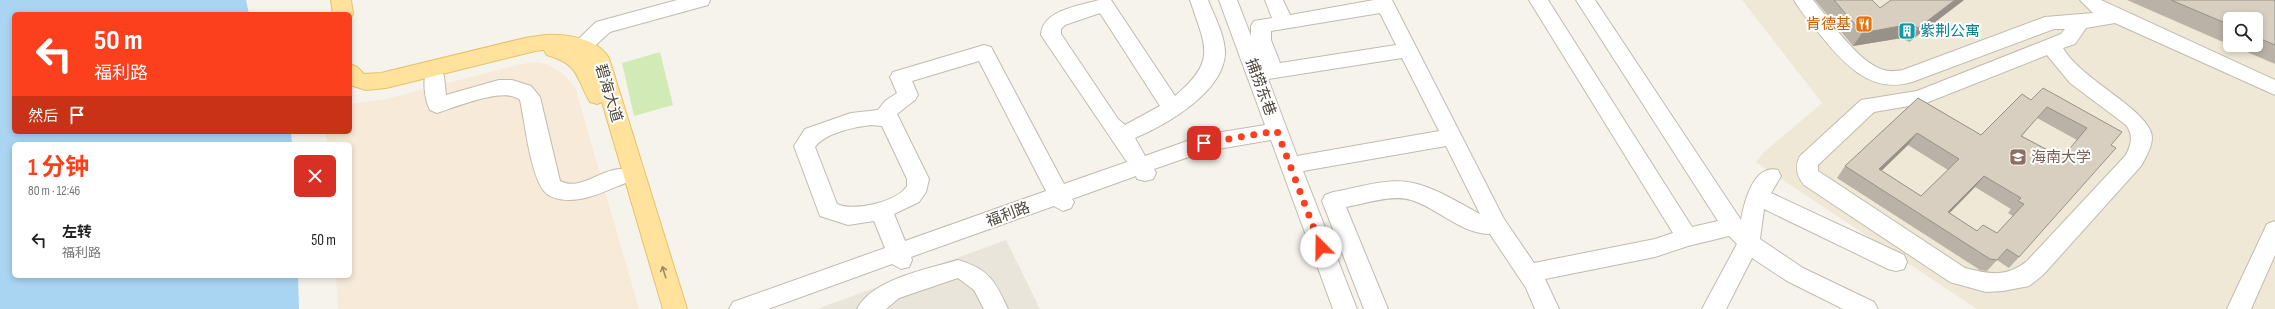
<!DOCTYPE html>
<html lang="zh">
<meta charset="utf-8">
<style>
:root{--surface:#fff;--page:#f6f6f6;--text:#222;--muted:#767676;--accent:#fc3f1d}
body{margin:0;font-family:"Sofia Sans Condensed","Noto Sans SC",sans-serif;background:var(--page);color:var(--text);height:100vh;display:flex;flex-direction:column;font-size:15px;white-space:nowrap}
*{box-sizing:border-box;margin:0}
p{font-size:13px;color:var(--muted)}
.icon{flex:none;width:22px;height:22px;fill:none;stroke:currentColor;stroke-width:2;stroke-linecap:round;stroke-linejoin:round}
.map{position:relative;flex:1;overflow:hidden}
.side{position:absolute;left:12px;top:142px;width:340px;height:136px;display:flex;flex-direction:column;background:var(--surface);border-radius:6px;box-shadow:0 2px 6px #0003}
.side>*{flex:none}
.banner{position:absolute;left:12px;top:12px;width:340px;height:122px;border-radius:6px;box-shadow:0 2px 6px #0003;background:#fc3f1d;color:#fff;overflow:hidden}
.fabs{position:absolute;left:2223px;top:12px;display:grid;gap:8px}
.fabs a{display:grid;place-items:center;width:40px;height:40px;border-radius:6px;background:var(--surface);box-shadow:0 2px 6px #0003;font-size:20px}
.pin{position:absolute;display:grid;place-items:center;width:34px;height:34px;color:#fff;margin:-17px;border-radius:8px;box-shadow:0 2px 6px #0006}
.me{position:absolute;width:44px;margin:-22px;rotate:338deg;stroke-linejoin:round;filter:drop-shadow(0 0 3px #0008)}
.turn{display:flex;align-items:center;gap:14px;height:84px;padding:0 16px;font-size:18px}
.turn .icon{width:52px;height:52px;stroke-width:2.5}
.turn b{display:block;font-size:28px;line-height:34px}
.then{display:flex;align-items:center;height:38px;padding:0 16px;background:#0003;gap:8px;font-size:15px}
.round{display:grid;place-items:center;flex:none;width:42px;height:42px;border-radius:6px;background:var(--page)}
.overview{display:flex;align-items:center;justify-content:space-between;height:68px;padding:0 16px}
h1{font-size:24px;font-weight:700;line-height:30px;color:var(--accent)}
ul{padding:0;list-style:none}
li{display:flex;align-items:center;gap:12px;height:60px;padding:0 16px}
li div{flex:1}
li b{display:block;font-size:15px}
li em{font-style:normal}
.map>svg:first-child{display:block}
</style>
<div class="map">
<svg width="2275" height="309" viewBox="0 0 2275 309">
<rect width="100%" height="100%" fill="#f6f3ec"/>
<!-- residential -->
<path fill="#eae5da" d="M1006,240L1040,309H817Z"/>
<!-- commercial -->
<path fill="#f7ead8" d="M534,62L546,64L553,68L562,73L575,87L639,309H338L336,276H350V144H327L326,132H350V104L386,99L522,64Z"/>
<!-- education -->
<path fill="#efe8d6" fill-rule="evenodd" d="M1742,0H2275V309H1977L1756,162L1764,152L1822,103ZM2230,19H2256V45H2230Z"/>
<!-- green -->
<path fill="#d2eab5" d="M660,52L673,105L634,116L622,63Z"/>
<!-- water -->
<path fill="#a9d4f2" d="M0,0H246L249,14H14V132H291L292,144H14V276H298L299,309H0Z"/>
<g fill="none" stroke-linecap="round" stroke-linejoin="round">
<!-- minor casing -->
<g stroke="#c2bbae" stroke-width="2">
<path id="minor" d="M677,0H710L708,5L610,32L578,61L571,63L564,61L561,56L596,22Z
M1099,0H1111L1175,96C1218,60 1205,46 1190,0H1208C1214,16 1225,35 1225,53C1224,92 1166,125 1135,138L1145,156L1204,135L1265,125L1219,0H1237L1251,36V26L1254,21L1272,18L1265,0H1283L1290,15L1374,0H1392L1504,219L1534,263L1655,239L1673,233L1529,0H1548L1692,227L1718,221L1576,0H1595L1741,220C1744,202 1754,163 1778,170L1781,176L1771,193L1904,255L1907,262L1904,269L1896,271L1888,269L1764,209L1760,239L1803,268L1874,302L1878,309H1843L1787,281L1752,258L1726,309H1702L1737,244L1729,236L1688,246L1655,257L1545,279L1559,309H1535L1526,288L1490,234C1461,234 1438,208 1411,200C1392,194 1365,204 1346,207L1388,309H1364L1322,201L1325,195L1333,192C1357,188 1388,177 1413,183C1436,188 1459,203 1480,214L1446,146L1303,171L1357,309H1333L1271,140L1206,151L1154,169L1156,173L1153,179L1145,181L1137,179L1136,176L1072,199L1074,202L1071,208L1063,211L1054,206L911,257L912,260L909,267L901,269L892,264L768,309H729L733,302L885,248L874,221L848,225L820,216L794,146L805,129L851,113L878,110L885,101L897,93L890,77L893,72L984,45L991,47L1064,184L1127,162L1041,35C1042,10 1079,6 1099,0ZM1100,13L1160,106L1125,125L1118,119L1061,34V29L1065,25ZM1380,13L1396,45L1280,63L1271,40V31ZM1402,58L1439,131L1297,156L1268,79ZM979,61L1046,191L905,241L894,214L919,202L926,192L929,179L897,114L915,100L918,95L912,81ZM871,125L882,126L907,179V186C897,202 853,212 837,204L815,147C825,133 854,127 871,125Z
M1794,0H1813C1830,20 1858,63 1884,70C1890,72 1897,71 1903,70L2045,17L2093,13L2080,0H2101L2275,80V95L2115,23L2086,28L2075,44L2063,48C2080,79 2151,111 2152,137C2152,147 2146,157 2141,166L2043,275L2029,286L2003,291L1986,292L1950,282L1804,185C1797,176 1794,167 1800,156L1861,100L1917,91L2061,34L2065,29H2054L1912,82C1870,95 1842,62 1818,32C1810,22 1800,11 1794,0ZM2047,55L2070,83L2126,125C2134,136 2131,144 2126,155L2027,261C2006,278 1989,274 1965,268L1818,171V165L1874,112L1926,103Z
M434,69L441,71L444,76L446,95L499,80H512L531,86L540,97L560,181C582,193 606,163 628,170L631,176L628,182C610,189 589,200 569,200C561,200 549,198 544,191C530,174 525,122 520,100C505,86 456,107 437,113L430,110C425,101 422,80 427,71Z
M2275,221V255L2251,309H2227L2267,224Z
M958,260C989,269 995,281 1008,309H984L974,290L958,278L899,298L886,309H857C872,279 928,269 958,260Z"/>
</g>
<!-- primary casing -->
<g stroke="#e6c16a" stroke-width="2">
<path id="primary" d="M331,0H351L353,14L350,19V14H333Z
M545,35C566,34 597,38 609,58L687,309H663L602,102L597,104L590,102C575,76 580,65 547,55L544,50L535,51L386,88L366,90L350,85V64L357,67L364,74L381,73L525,38Z"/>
</g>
<!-- minor -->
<use href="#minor" fill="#fff" fill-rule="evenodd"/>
<!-- primary -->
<use href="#primary" fill="#ffe39c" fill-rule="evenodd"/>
</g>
<!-- wall -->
<path fill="#bab2a6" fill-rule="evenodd" d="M1815,0H1872L1880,8L1964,0L1909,42L1902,38L1853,46Z
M2127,0H2275V64L2231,45H2256V19H2230V45Z
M2043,88L2111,145L2019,257L2009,268L1997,260L1987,271L1980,270L1837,178L1845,166L1918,98L1981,135L2031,100ZM2037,118L2077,140L2066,153L2059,156L2022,136ZM1908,145L1948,170L1921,196L1881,171ZM1975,187L2011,209L2008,213L2013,216L1997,233L1977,231L1949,213Z"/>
<!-- shaded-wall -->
<path fill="#979187" d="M1955,0H1964L1909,42L1918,28Z
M1911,24L1902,38L1853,46L1862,33Z
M1917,133L1908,145L1871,181L1879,169Z
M1984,176L1975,187L1939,224L1948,212Z"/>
<!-- building -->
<path fill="#d8cfc1" stroke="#979187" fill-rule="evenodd" d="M1834,0H1872L1880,8L1891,0H1955L1918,28L1911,24L1862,33Z
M2171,0H2275V45L2256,37V19H2230V25Z
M2043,88L2122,132L2111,145L2116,148L2019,257L2007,249L1997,260L1990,259L1845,166L1918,98L1981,135L2022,94L2031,100ZM2047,107L2087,128L2066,153L2063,152L2059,156L2021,136ZM1917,133L1959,159L1921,196L1879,169ZM1984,176L2021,198L2018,201L2024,204L1997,233L1983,225L1977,231L1948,212Z"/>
<!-- one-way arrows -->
<defs><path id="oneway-shaft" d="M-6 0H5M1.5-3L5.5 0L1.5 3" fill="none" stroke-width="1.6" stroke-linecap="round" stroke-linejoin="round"/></defs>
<use stroke="#9c8c66" href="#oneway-shaft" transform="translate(664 272) rotate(-107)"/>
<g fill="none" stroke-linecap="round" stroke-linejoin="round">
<!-- route -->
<path stroke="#fc3f1d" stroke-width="7" stroke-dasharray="0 12.6" d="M1204,143L1277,131L1321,247"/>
</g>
<!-- icons -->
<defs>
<g id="restaurant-square" transform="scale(0.9)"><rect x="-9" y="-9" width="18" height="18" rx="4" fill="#e8710a" stroke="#fff"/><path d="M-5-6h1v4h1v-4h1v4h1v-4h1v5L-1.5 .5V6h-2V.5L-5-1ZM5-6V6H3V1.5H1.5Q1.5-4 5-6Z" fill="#fff"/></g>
<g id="building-square" transform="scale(0.9)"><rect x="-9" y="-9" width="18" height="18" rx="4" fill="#0f9aa8" stroke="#fff"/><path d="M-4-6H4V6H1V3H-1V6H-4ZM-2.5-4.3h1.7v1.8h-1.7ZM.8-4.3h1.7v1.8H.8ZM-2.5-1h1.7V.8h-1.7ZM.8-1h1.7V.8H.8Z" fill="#fff"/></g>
<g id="university-square" transform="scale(0.9)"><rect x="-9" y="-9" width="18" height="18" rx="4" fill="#8d6e63" stroke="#fff"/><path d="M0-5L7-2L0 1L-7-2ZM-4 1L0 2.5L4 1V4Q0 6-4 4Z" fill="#fff"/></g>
</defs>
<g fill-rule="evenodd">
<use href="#restaurant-square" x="1864" y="24"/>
<use href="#building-square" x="1907" y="31"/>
<use href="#university-square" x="2018" y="157"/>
</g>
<g text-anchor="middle" stroke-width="4" stroke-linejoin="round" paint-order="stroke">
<!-- food labels -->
<g font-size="15" fill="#c56008" stroke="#fff" text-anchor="end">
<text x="1851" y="29">肯德基</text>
</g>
<!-- culture labels -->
<g font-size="15" fill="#0d838f" stroke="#fff" text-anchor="start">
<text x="1920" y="36">紫荆公寓</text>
</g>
<!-- street labels -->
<g font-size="15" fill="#4b4439" stroke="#fff">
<text transform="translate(1261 87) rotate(70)" y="5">捕捞东巷</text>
<text transform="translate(609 93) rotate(73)" y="5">碧海大道</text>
<text transform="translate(1008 214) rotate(-20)" y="5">福利路</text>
</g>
<!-- education labels -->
<g font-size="15" fill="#785e54" stroke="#fff" text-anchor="start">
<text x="2031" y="162">海南大学</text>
</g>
</g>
</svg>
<div class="fabs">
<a><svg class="icon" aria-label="search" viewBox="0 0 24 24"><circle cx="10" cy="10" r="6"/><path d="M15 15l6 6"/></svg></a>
</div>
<div class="pin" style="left:1204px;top:143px;background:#d93025"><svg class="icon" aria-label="arrive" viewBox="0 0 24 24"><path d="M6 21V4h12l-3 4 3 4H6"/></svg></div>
<svg class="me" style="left:1321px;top:247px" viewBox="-20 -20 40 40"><circle r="19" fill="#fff"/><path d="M0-13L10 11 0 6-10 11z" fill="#fc3f1d"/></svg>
<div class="banner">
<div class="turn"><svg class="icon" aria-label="left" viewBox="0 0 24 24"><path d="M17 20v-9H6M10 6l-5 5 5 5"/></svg><div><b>50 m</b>福利路</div></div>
<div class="then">然后<svg class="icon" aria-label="arrive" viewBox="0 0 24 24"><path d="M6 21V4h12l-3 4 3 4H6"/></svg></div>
</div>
<section class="side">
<div class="overview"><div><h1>1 分钟</h1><p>80 m · 12:46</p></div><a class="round" style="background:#d93025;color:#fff"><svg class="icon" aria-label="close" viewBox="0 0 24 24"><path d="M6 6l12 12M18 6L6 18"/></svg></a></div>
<ul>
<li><svg class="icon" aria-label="left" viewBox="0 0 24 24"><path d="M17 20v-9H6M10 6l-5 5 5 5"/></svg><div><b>左转</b><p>福利路</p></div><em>50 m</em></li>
</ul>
</section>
</div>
